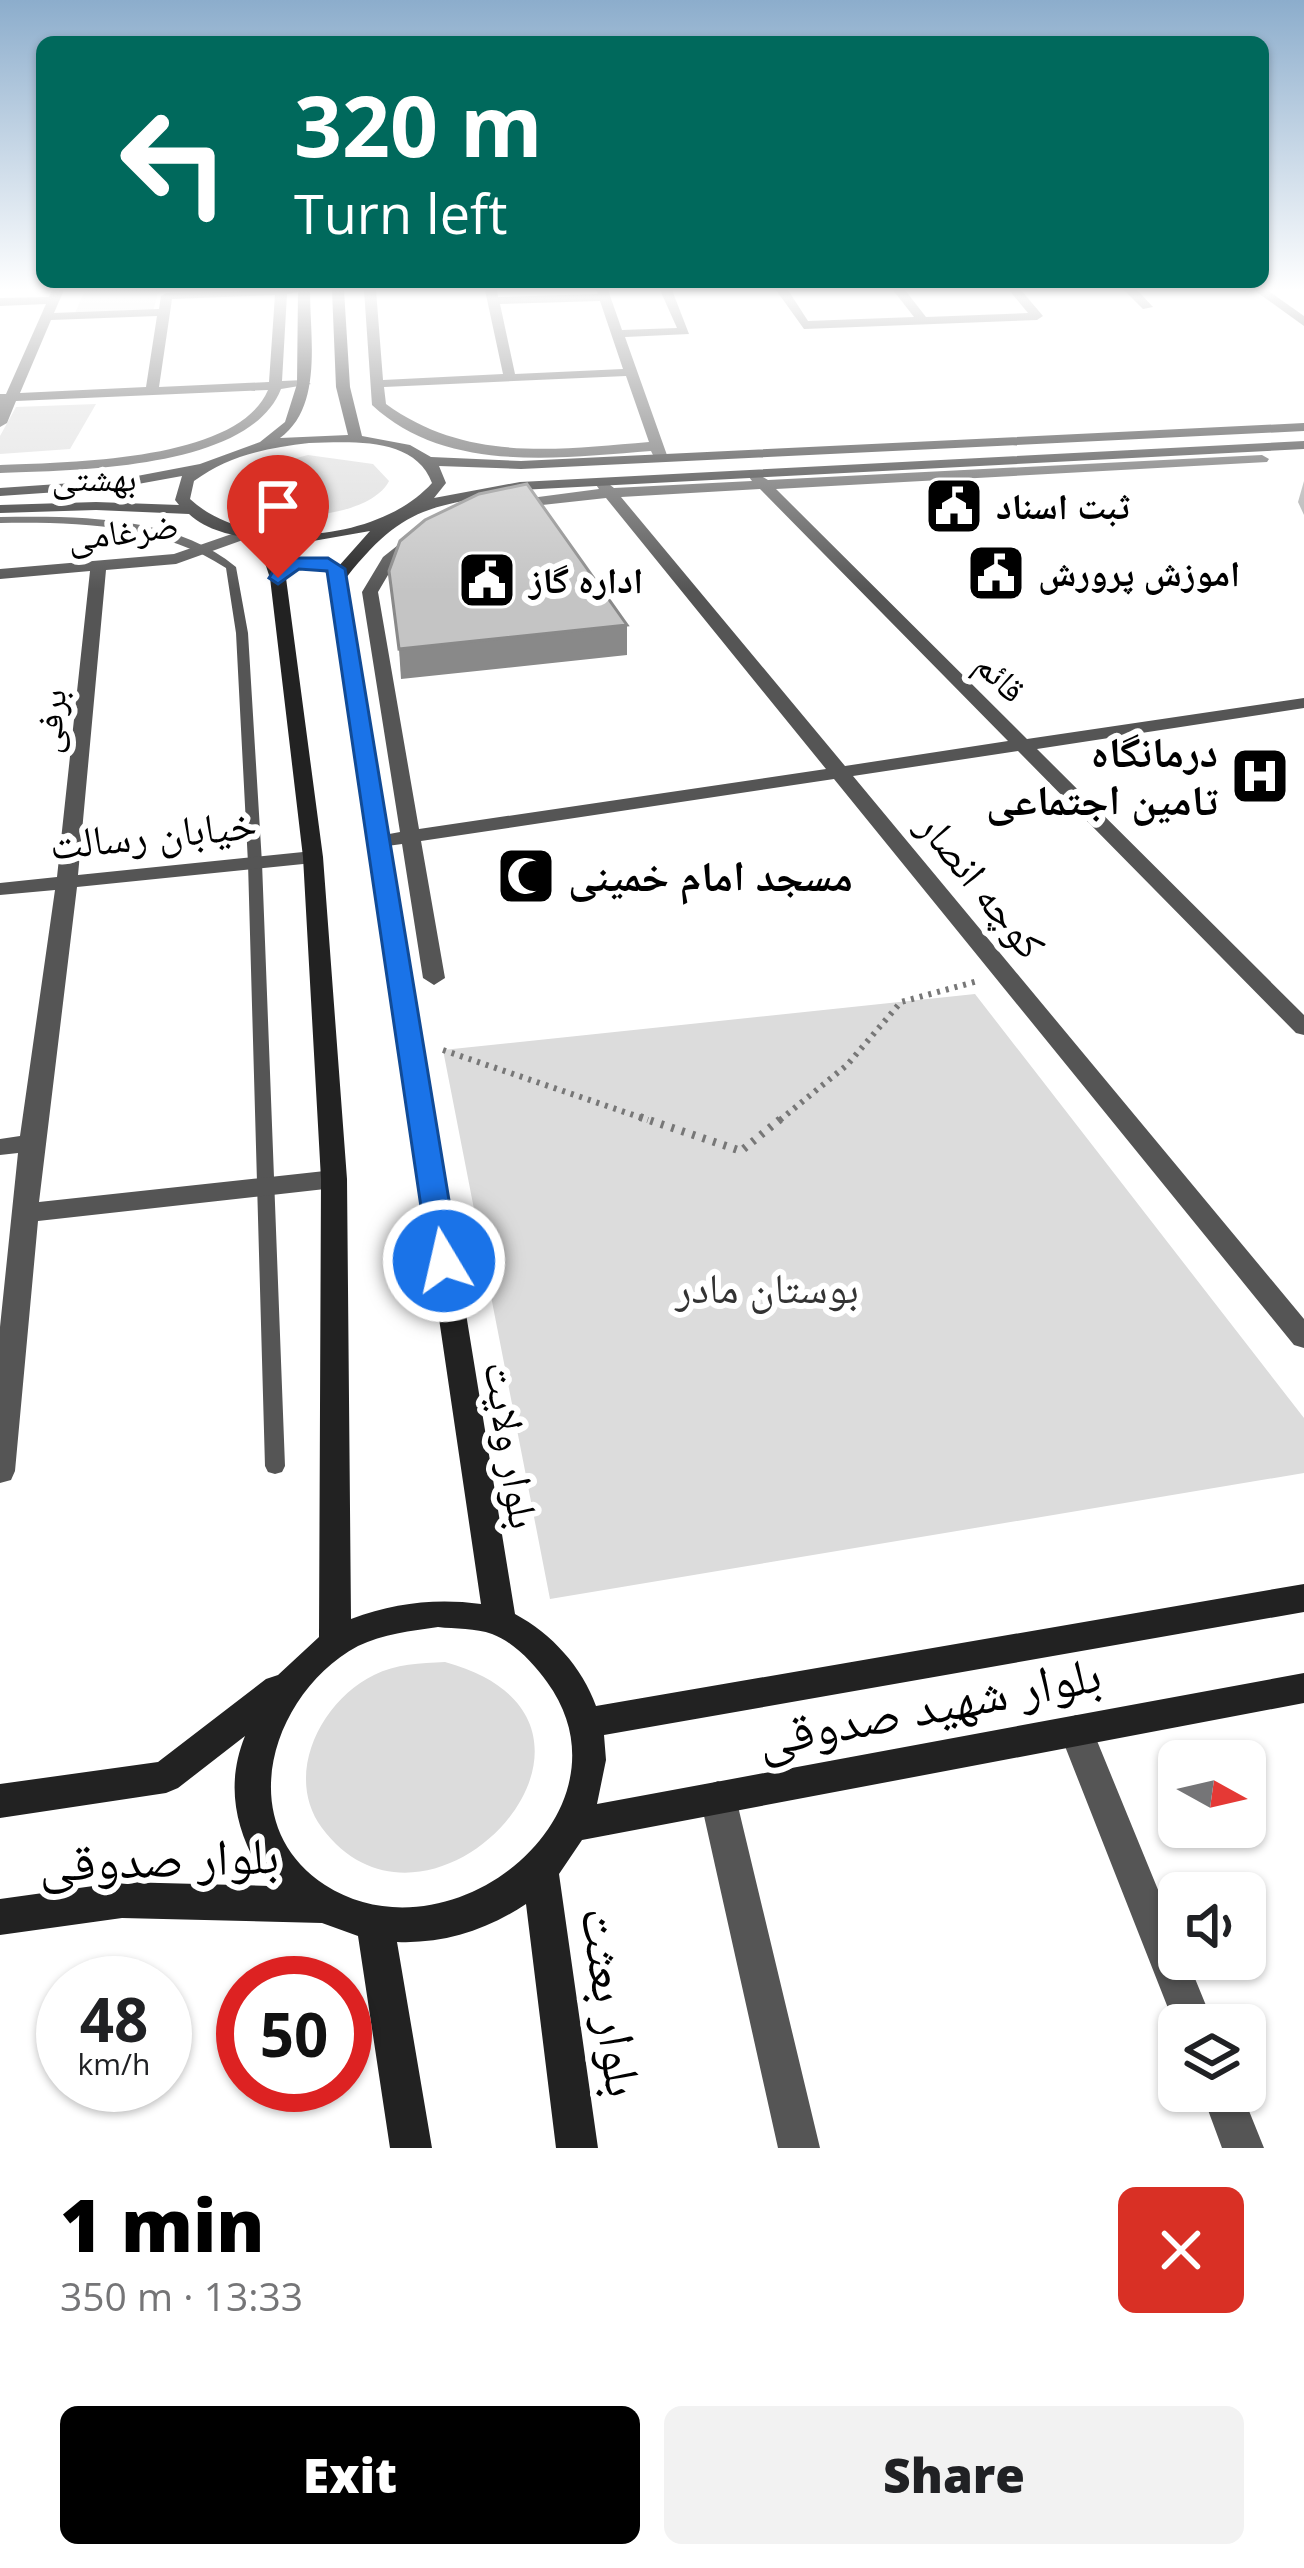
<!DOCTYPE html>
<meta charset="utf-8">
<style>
:root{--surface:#fff;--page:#f2f2f2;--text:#202124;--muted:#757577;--accent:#000}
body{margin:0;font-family:"Open Sans","Noto Naskh Arabic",sans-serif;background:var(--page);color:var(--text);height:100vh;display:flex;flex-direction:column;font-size:45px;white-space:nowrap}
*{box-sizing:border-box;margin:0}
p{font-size:39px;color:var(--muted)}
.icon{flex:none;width:66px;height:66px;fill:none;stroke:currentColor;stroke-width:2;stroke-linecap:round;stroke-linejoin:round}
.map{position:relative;height:2148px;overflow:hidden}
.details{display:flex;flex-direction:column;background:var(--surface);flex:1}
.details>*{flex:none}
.top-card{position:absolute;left:36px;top:36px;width:1233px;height:252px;border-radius:18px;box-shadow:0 3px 9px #0004;background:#00695c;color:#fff;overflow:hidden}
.needle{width:78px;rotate:98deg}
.buttons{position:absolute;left:1158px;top:1740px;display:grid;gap:24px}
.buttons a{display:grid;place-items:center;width:108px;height:108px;border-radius:18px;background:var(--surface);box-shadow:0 3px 9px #0004;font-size:60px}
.speed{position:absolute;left:36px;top:1956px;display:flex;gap:24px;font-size:60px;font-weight:700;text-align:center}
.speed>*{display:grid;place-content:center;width:156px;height:156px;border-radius:50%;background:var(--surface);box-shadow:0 3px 9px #0004;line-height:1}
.speed small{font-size:30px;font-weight:400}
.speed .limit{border:18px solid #d22;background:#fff;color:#111}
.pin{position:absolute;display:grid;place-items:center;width:102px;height:102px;color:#fff;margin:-123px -51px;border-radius:50% 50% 50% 0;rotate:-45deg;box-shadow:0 0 12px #0007}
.pin .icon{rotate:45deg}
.me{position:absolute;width:132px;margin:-66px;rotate:351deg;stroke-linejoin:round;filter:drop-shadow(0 0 9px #0008)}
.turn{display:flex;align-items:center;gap:42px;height:252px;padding:0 60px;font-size:54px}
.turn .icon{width:156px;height:156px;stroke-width:2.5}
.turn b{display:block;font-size:84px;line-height:102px}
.round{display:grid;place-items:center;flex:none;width:126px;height:126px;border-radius:18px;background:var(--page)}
.headline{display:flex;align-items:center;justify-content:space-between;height:204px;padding:0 60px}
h1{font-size:72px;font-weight:800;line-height:90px;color:var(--accent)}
.cta{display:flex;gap:24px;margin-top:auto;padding:24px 60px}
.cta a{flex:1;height:138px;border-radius:18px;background:var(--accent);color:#fff;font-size:48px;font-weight:800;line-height:138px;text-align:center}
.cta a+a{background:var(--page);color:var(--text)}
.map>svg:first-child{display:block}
</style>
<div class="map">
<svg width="1304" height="2148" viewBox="0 0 1304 2148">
<rect width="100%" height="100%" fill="#fff"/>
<!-- green -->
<path fill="#dcdcdc" d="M85,290H159L153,311L75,313Z
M96,404L70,449L0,454V436L16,407Z
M308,455L373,464L389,481C369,521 253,529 230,491L244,472Z
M975,994L1304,1418V1473L550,1599L443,1050Z
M445,1662C662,1721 431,1974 322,1828C283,1775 321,1701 374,1675C396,1664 420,1663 445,1662Z"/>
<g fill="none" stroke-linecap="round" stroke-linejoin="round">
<!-- path-far1 -->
<path stroke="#777" stroke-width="6" stroke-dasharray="3 6" stroke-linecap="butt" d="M443,1050L648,1120
M780,1120L847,1065L901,1002L978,981"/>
<!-- path -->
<path stroke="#777" stroke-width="8" stroke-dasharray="3 8" stroke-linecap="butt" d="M640,1117L741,1151L783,1117"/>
<!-- service -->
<path fill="#555" fill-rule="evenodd" d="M0,517C77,516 174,515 236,567L248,633L262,863L285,1466L282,1472L275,1474L268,1472L265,1466L248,863L236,633L226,568C158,524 78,522 0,523Z"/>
<!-- minor -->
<path fill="#555" fill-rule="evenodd" d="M52,290H64L54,313L159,309L161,296L167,293L310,290L287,294L282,381L304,380L311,384L281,389C250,470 73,470 0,473V465C67,462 238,462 268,390L16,401L7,423L0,427V394H6L46,304L0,306V298L49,297ZM275,295L269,382L159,387L172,299ZM157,316L146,387L20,393L51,320Z
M364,290H376L383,380L503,374L485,290H497L498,297L598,294L596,290H608L622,330L677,328L660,290H672L689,334L625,337L668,458L656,461L651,451C559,458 446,474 372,405ZM600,301L623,369L515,374L500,304ZM626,376L649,442C555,450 466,462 386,404L384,387Z
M776,290H788L808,321L914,317L893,290H905L926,317L1028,313L1009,290H1021L1043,316L1037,320L804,329Z
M1124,290H1137L1153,307L1143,309Z
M1262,455L1269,459L1267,462L776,489L1027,739L1304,698V708L1037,749L1304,1015V1035L1296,1033L1018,751L853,776L1304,1319V1348L1294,1345L834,779L421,841L445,978L434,985L423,978L402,844L380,847L370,841L373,837L400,832L362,592L383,557L412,534L425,537L395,563L378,592L419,829L826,769L606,498L506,509L499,505L501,502L599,489L594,482L601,478L614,488L752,481L749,477L756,473L768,480ZM760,489L1008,741L845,766L621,497Z
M249,528L257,533L254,536L176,564L106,570L78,875L313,851L323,857L313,863L77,887L39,1202L334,1170L347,1179L334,1188L38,1221L15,1471L11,1480L0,1483V1327L18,1153L0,1155V1139L20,1136L55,890L0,895V883L57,877L90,571L0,579V569L174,554Z
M1076,1715L1088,1720L1093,1731L1179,1941V1959H1187L1214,2025H1179V2036L1059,1731L1064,1720Z
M718,1781L731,1786L736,1798L820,2148H778L700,1798L705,1786Z
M1201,2091H1241L1264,2148H1222Z"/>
<!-- tertiary -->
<path fill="#555" fill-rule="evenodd" d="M1254,290H1267L1304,316V326Z"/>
<!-- secondary -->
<path fill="#222" fill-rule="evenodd" d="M298,290H310C310,338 323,407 280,438L348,435L336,387L332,290H344L350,387L362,436L410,445L431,457L521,461L1304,423V431L521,469L439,466L446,483L434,498L520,482L1304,441V449L520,490C431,508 405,503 346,578L515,1614C552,1634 582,1667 596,1706L1304,1584V1612L604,1735L606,1760L597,1804L1304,1673V1703L582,1840L559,1874L598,2148H556L526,1904C487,1930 444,1944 397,1942L432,2148H390L358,1936L322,1923L122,1918L0,1935V1899L122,1882L270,1886C238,1840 223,1790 245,1736L178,1788L166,1793L0,1818V1784L158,1762L266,1679L278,1675L319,1637L321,1179L303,857L270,578L257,539C234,536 207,531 189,514L96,510L0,513V505L96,502L179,505L175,500L182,476L116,488L0,496V488L116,480L200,464L260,442L285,422L297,384ZM309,443C350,442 415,436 432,483C379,542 249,554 190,499L194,481C229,455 267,448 309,443ZM370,531L338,567C327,553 297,557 281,564L274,541H313ZM298,568L323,569L330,578L481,1604C435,1598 395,1603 351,1619L347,1179L323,857L286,578ZM438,1627C455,1629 476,1628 492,1634C514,1642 534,1664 547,1682C641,1811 451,1966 325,1885C231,1824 271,1693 358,1646C383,1634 411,1631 438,1627Z"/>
</g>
<!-- wall -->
<path fill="#a9a9a9" d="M1304,481V515L1298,502Z"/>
<!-- shaded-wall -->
<path fill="#898989" d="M627,625V655L401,679L399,649Z"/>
<!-- building -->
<path fill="#c4c4c4" stroke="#898989" stroke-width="3" d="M527,484L627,625L399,649L389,571L400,541L425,520L479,494Z"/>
<!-- sky -->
<linearGradient id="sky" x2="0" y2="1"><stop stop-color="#8cadcc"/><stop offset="0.49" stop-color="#fff"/><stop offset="1" stop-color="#fff" stop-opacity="0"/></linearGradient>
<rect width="1304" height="591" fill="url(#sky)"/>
<!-- route -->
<path fill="#1a73e8" stroke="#114b97" stroke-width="3" d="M296,558H328L345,569L459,1261L455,1269H433L429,1261L327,571L299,569L278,584L269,578L277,565Z"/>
<!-- icons -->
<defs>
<g id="civic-square" transform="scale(3)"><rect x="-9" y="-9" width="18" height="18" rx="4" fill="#000" stroke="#fff"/><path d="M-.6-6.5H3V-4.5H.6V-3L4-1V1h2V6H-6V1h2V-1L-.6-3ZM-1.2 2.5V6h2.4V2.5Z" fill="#fff"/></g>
<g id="hospital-square" transform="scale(3)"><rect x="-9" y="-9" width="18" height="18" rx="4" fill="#000" stroke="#fff"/><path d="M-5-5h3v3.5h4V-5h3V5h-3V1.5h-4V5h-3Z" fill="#fff"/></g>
<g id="mosque-square" transform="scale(3)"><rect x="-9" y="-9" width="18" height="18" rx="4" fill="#000" stroke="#fff"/><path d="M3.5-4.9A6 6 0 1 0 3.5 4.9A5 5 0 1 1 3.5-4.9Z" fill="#fff"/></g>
</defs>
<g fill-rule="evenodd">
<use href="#civic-square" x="954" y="506"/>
<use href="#civic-square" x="996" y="573"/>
<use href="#civic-square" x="487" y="580"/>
<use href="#hospital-square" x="1260" y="776"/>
<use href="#mosque-square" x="526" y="876"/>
</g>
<g text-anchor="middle" stroke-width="12" stroke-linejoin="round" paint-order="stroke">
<!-- far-street labels -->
<g font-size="36" fill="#000" stroke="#fff">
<text x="94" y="491">بهشتی</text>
<text transform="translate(123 531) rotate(-7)" y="13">ضرغامی</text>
<text transform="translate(1001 677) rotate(45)" y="13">قائم</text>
<text transform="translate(50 721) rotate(-84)" y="13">برفی</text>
</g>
<!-- far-poi labels -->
<g font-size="36" font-weight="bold" fill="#000" stroke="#fff" text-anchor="start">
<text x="996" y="519">ثبت اسناد</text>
<text x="1038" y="586">اموزش پرورش</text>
<text x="529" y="593">اداره گاز</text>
</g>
<!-- poi labels -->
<g font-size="42" font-weight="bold" fill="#000" stroke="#fff" text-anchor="end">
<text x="1218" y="767">درمانگاه<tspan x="1218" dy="48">تامین اجتماعی</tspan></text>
<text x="568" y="891" text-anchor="start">مسجد امام خمینی</text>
</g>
<!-- street labels -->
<g font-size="42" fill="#000" stroke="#fff">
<text transform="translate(153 834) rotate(-6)" y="15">خیابان رسالت</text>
<text transform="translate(982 885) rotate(51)" y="15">کوچه انصار</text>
<text transform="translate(512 1445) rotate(81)" y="15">بلوار ولایت</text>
</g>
<!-- park labels -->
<g font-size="42" fill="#333" stroke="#fff">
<text x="767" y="1303">بوستان مادر</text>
</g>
<!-- near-street labels -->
<g font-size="51" fill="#000" stroke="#fff">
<text transform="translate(929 1706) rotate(-11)" y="18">بلوار شهید صدوقی</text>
<text transform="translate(159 1859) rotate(-2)" y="18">بلوار صدوقی</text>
<text transform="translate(612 2002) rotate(82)" y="18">بلوار بعثت</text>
</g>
</g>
</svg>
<div class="buttons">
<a><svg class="needle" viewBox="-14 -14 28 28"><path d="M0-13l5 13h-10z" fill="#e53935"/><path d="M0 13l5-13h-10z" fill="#757577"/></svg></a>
<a><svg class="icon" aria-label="sound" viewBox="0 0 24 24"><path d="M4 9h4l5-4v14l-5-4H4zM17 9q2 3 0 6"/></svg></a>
<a><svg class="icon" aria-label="layers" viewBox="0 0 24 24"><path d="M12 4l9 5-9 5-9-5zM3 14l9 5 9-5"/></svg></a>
</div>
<div class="speed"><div>48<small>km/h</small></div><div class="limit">50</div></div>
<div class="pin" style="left:278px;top:578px;background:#d93025"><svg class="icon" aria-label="arrive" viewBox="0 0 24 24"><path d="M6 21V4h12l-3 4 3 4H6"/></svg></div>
<svg class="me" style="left:444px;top:1261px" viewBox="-20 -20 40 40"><circle r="17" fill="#1a73e8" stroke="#fff" stroke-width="3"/><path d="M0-11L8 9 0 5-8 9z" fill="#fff"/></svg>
<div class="top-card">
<div class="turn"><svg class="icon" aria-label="left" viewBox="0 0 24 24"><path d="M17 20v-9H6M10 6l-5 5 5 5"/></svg><div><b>320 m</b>Turn left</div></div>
</div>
</div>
<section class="details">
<div class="headline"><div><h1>1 min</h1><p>350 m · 13:33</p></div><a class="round" style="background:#d93025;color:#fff"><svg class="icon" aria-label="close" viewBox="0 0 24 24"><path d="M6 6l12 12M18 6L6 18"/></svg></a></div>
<div class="cta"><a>Exit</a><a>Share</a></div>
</section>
